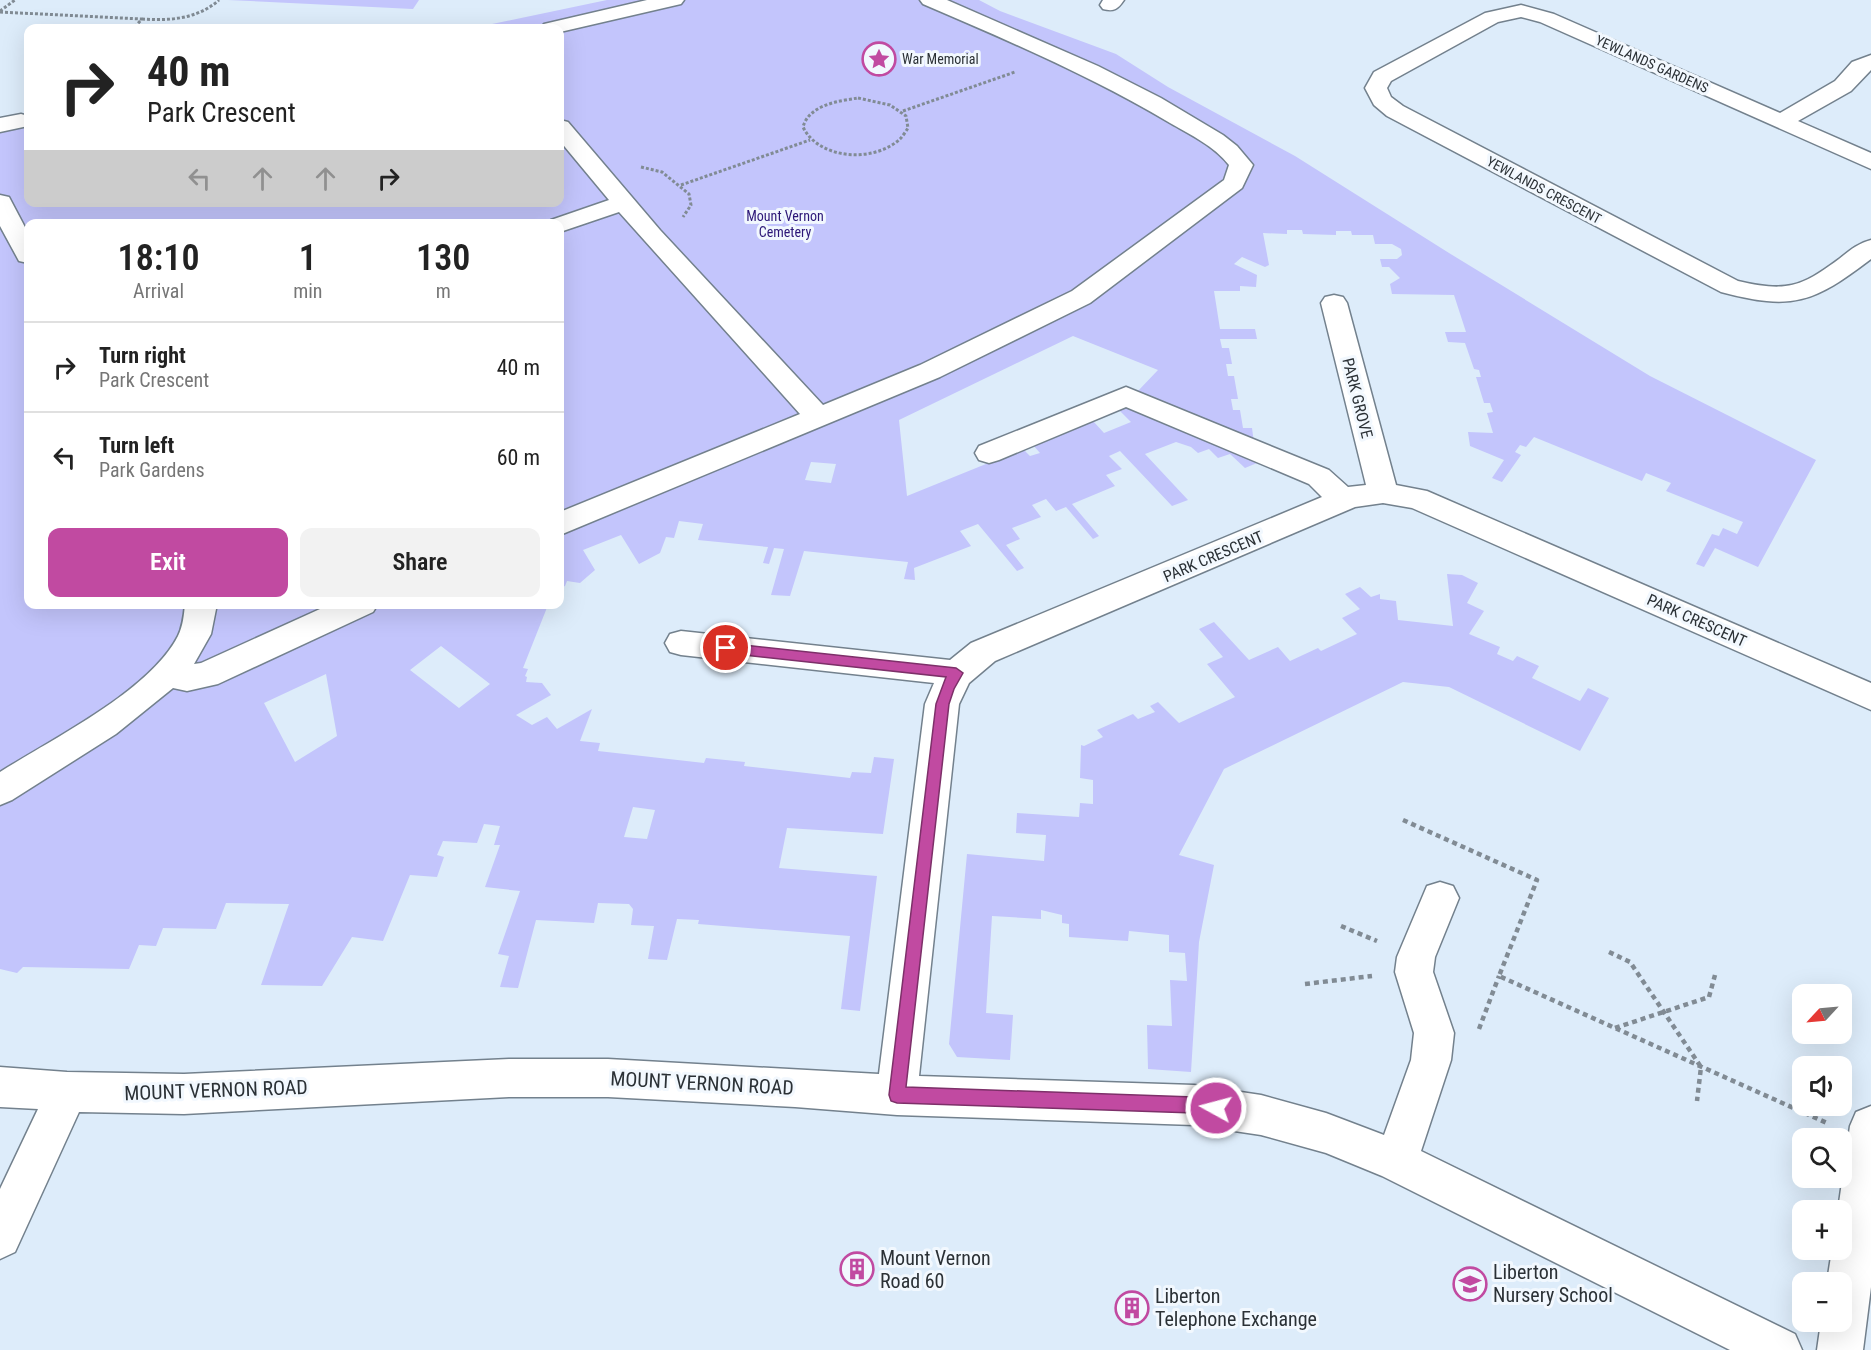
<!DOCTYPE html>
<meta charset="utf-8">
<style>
:root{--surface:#fff;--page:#f2f2f2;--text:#222;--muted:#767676;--line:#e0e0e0;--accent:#c14aa1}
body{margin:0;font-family:"Roboto Condensed",sans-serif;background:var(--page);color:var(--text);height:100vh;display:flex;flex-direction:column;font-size:22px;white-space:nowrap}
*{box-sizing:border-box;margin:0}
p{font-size:20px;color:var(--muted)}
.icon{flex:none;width:33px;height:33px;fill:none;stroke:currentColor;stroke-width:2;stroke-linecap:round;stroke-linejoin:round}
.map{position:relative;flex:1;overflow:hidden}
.side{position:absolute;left:24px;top:219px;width:540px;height:390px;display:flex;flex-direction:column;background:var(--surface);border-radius:12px;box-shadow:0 6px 24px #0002}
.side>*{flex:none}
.guide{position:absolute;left:24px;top:24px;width:540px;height:183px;border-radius:12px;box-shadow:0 6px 24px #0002;background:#fff;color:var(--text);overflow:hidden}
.needle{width:39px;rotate:244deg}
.controls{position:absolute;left:1792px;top:984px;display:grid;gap:12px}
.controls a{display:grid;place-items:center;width:60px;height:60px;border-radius:12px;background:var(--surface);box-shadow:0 6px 24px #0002;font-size:30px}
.pin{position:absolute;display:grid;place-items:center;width:51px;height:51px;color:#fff;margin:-26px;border:3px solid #fff;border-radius:50%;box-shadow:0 2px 6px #0007}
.me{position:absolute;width:66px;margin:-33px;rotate:277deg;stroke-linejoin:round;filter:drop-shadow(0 0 4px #0008)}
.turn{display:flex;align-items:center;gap:21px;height:126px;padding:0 24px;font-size:27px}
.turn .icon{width:78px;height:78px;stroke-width:2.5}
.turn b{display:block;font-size:42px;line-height:51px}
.lanes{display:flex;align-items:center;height:57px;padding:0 24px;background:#0003;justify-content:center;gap:30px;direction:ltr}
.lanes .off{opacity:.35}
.eta{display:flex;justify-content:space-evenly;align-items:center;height:102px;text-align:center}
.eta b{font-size:36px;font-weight:600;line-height:42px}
.action{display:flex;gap:12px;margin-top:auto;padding:12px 24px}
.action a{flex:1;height:69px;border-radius:12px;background:var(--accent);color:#fff;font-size:24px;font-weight:600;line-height:69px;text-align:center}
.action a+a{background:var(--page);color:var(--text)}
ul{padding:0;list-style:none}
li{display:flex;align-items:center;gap:18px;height:90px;padding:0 24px;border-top:2px solid var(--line)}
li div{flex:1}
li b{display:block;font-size:22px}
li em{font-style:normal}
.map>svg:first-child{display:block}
</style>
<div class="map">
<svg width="1871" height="1350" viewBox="0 0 1871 1350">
<rect width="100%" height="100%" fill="#ddecfa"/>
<!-- green -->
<path fill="#c3c5fc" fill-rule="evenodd" d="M228,0H419L413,9Z
M607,0H979L1000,11L1116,54L1168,87L1295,156L1449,253L1650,376L1816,460L1758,567L1715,548L1704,567L1696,564L1712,534L1719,536L1723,528L1737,534L1743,522L1666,491L1671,483L1646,473L1642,481L1534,437L1526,447L1520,445L1515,452L1521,455L1502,482L1492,478L1504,460L1470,446L1468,432L1493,433L1487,413L1493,412L1490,403H1484L1476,377H1481L1479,370L1474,369L1465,343L1448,342L1445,332H1466L1454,295L1392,294L1390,284L1400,278L1389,267H1382L1380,259H1397L1402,255L1401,249L1392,244H1375L1373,235H1352L1351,231H1336V235L1303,234L1302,230H1287V234L1263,233L1269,265L1265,267L1242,257L1234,264L1257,275L1256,287L1240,286V291H1214L1220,329H1255L1257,339H1220L1222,348H1229L1232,364H1226L1228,376H1234L1238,399H1231L1233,410H1240L1243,428H1252L1254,443L1137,392L1158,370L1073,336L899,420L907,496L1023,449L1030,456L1040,453L1033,445L1093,421L1104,433L1131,422L1119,410L1125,407L1257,463L1245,468L1230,454L1218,458L1209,449L1198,453L1191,447L1176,442L1145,454L1188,500L1172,506L1120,451L1109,456L1122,469L1106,475L1115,486L1072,504L1099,536L1093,539L1066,507L1056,511L1046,499L1032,505L1041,517L1012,528L1020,539L1006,545L1024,568L1017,571L978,524L960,531L971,546L914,568L915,580L904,579L908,562L804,551L790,596L771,595L784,549L774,548L769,564L763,563L768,547L698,540L703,524L679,521L674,538L666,537L660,553L639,564L621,535L583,550L595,570L580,583L567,581L565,586L560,588V224H28V604L548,605L523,668L528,669L525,676L527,677L526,682L542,683L551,695L516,715L532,725L547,717L557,729L592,709L580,741L600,743L598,751L704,763L706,758L745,762L744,766L850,778L852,772L871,773L874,757L894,759L883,834L787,828L779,868L877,876L860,1011L841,1009L850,936L698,924L699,920L677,919L667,960L648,959L654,926L631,925L633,909L629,904L598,903L594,923L536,920L518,988L500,987L509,956L498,954L520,891L485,887L500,845H494L500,826L484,824L477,843L443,841L437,855L444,857L437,877L410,875L383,941L352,937L322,986L261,985L289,904L226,903L216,929L163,928L156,946L139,945L129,969L23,967L17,973L0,969V119L28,114V202H560V28H473ZM811,462L836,464L831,483L805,480ZM441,646L490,684L459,708L410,670ZM326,674L337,736L295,762L264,703ZM633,807L655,810L647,839L624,837Z
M1447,574L1462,575L1478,583L1467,603L1484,611L1469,634L1500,647L1497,654L1513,661L1517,656L1539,666L1532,678L1580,701L1588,688L1609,698L1580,751L1449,687L1403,682L1224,769L1179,855L1214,865L1199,942L1191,1072L1148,1069L1147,1025L1172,1026L1170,980L1187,981L1185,953L1169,952V935L1129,931L1128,941L1069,937V924L1062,923V915L1041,910V919L992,916L986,1013L1013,1015L1010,1060L957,1057L949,1044L967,854L1044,861L1046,835L1016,833L1017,813L1079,817L1080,803L1093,804V780L1080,778L1081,745L1084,746L1103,737L1097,730L1133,714L1138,719L1155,712L1150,706L1158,702L1179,723L1235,697L1207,664L1223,657L1199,629L1214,622L1249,660L1278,647L1290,661L1318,648L1321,651L1357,634L1342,618L1360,609L1345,594L1360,587L1371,597L1380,594V599L1396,601L1398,620L1453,626Z"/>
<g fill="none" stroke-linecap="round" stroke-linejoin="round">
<!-- minor casing -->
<g stroke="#73818d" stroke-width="3">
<path id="minor" d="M647,0H684L681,4L560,32V28H541L544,24Z
M920,0H947L1098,66L1161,98L1223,135L1237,146L1253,165L1242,188L1090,303L940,377L560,535V512L800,414L619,212L560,232V224H549L551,220L609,200L560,141V120L568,122L660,230L823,405L920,365L1072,291L1224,180L1229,165C1214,146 1191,135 1170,123C1091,76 1007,40 923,4Z
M1103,0H1124C1118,9 1114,12 1103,9L1100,5Z
M1521,5L1554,14L1780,113L1835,81L1852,62L1871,55V70L1851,91L1798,121L1871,153V169L1540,22L1521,17L1498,22L1391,81L1387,88L1391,97L1403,106L1738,281C1786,292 1800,288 1839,259C1849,251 1858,243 1871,240V259C1813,303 1793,311 1721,292L1387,116L1374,105L1365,88L1374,72L1485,13Z
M21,114L28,116V126L0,132V118Z
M0,195L9,197L28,233V263L19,261L0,226Z
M1334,295L1343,297L1347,303L1396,485L1427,491L1871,683V710L1412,508L1383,503L1355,507L995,661L969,683L959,704L919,1076L1194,1085L1261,1095L1326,1113L1384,1135L1411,1060L1414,1033L1395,972L1397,957L1427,886L1440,882L1453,886L1459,898L1435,957L1433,972L1454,1033L1451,1060L1421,1151L1795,1334L1802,1350H1730L1382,1176L1326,1153L1261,1135L1194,1125L897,1115L795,1107L608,1097H509L184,1114L79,1112L15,1252L0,1259V1189L38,1109L0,1107V1067L67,1072L184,1074L509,1059H608L879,1074L925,704L934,683L681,655L670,652L665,643L670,634L681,631L950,660L971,643L1322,497L1309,484L1126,407L999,460L989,463L979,460L975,453L979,446L1126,387L1329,470L1348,487L1366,485L1321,303L1325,297Z
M185,604H217L211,634L194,664L201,663L331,604H378L373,612L218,684L187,691L173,688L116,734L12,800L0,805V772C52,739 150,691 178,636C183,626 184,615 185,604Z
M1871,1106V1287L1863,1350H1817L1821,1322H1842V1282H1827L1832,1250H1842V1210H1838L1850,1126L1856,1112Z"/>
</g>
<!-- path-far1 -->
<path stroke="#818b94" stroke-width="3" stroke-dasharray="3 2" stroke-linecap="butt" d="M0,11L15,0
M0,12L142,19L134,28
M142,19C169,21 198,19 219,0
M858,98L890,105L906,116L908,128C906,131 903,136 900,139C874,163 819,160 803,127C809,105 838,101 858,98Z
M903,111L1015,72
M641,167L662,172L689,194L691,205L683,217
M681,185L810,140"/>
<!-- path -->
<path stroke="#818b94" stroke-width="4.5" stroke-dasharray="5 4" stroke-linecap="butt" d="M1403,820L1537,880L1499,976L1827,1123
M1341,926L1377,941
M1609,952L1630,962L1701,1067L1697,1101
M1305,984L1372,976
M1615,1028L1709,997L1715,975
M1479,1029L1499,976"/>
<!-- minor -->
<use href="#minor" fill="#fff" fill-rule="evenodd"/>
</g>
<!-- route -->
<path fill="#c14aa1" stroke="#7d3069" stroke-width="1.5" d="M726,643L956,668L963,673L954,689L949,704L906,1087L1194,1097L1223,1103L1225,1108L1223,1114L1216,1117L1194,1113L897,1103L891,1101L889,1095L936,704L946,677L726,653L719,648Z"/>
<!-- icons -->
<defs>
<g id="sight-ring" transform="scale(1.725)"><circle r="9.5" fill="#f2f8fe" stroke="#c14aa1" stroke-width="1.5"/><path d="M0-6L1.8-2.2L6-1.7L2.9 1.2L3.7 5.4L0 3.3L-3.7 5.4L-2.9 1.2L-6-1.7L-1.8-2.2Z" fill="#c14aa1"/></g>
<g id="building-ring" transform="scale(1.725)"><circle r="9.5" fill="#f2f8fe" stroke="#c14aa1" stroke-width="1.5"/><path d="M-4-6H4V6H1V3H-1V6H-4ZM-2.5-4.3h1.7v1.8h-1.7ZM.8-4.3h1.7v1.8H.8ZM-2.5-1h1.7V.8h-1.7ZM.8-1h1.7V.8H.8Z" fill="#c14aa1"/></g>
<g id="school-ring" transform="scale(1.725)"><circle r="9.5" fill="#f2f8fe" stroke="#c14aa1" stroke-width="1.5"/><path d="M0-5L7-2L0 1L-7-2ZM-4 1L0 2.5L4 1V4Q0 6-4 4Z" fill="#c14aa1"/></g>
</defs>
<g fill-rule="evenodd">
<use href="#sight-ring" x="879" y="59"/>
<use href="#building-ring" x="857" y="1269"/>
<use href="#school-ring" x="1470" y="1284"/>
<use href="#building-ring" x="1132" y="1308"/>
</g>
<g text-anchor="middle" stroke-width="6" stroke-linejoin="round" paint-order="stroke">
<!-- far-poi labels -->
<g font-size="14" fill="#2b3136" stroke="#f2f8fe" text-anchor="start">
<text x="902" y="64">War Memorial</text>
</g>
<!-- far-street labels -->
<g font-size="14" fill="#2b3136" stroke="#f2f8fe">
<text transform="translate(1652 64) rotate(24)" y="5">YEWLANDS GARDENS</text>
<text transform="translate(1544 190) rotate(28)" y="5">YEWLANDS CRESCENT</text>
</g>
<!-- far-park labels -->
<g font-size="14" fill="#2c1777" stroke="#f2f8fe">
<text x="785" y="221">Mount Vernon<tspan x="785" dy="16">Cemetery</tspan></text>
</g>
<!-- street labels -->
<g font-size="16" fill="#2b3136" stroke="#f2f8fe">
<text transform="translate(1358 398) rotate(76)" y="6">PARK GROVE</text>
<text transform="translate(1213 556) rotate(-23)" y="6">PARK CRESCENT</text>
<text transform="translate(1697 620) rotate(24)" y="6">PARK CRESCENT</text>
</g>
<!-- near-street labels -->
<g font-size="20" fill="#2b3136" stroke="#f2f8fe">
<text transform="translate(702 1083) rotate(3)" y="7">MOUNT VERNON ROAD</text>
<text transform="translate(216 1090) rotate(-2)" y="7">MOUNT VERNON ROAD</text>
</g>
<!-- near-poi labels -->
<g font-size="20" fill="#2b3136" stroke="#f2f8fe" text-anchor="start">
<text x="880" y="1265">Mount Vernon<tspan x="880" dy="23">Road 60</tspan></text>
<text x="1493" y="1279">Liberton<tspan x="1493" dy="23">Nursery School</tspan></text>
<text x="1155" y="1303">Liberton<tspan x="1155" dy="23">Telephone Exchange</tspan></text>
</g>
</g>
</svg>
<div class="controls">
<a><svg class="needle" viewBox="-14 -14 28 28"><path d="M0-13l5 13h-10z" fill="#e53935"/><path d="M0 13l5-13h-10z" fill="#767676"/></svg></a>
<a><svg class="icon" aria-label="sound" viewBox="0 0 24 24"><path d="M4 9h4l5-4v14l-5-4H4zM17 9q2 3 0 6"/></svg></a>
<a><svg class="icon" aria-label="search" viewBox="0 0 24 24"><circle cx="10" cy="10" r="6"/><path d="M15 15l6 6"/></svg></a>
<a>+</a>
<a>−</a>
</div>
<div class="pin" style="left:726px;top:648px;background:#d93025"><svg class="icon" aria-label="arrive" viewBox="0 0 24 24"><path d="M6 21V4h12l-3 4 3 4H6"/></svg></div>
<svg class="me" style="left:1216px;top:1108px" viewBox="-20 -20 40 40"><circle r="17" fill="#c14aa1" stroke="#fff" stroke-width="3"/><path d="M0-11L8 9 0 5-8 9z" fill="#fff"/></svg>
<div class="guide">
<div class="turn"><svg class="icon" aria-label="right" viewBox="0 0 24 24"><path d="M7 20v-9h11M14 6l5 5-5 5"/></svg><div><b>40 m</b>Park Crescent</div></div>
<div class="lanes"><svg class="icon off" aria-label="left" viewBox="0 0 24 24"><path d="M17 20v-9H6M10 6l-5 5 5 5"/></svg><svg class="icon off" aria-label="ahead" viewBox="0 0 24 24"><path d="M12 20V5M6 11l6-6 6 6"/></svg><svg class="icon off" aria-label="ahead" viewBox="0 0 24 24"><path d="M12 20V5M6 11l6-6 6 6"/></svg><svg class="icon" aria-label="right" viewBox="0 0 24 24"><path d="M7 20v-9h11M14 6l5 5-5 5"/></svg></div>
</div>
<section class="side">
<div class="eta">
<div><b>18:10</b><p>Arrival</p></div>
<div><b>1</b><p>min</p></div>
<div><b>130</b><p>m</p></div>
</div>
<ul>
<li><svg class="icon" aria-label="right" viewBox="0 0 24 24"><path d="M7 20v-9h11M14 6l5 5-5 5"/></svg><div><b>Turn right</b><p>Park Crescent</p></div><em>40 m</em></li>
<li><svg class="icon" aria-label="left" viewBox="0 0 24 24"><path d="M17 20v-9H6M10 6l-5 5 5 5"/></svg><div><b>Turn left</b><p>Park Gardens</p></div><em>60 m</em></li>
</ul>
<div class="action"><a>Exit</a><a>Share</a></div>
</section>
</div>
